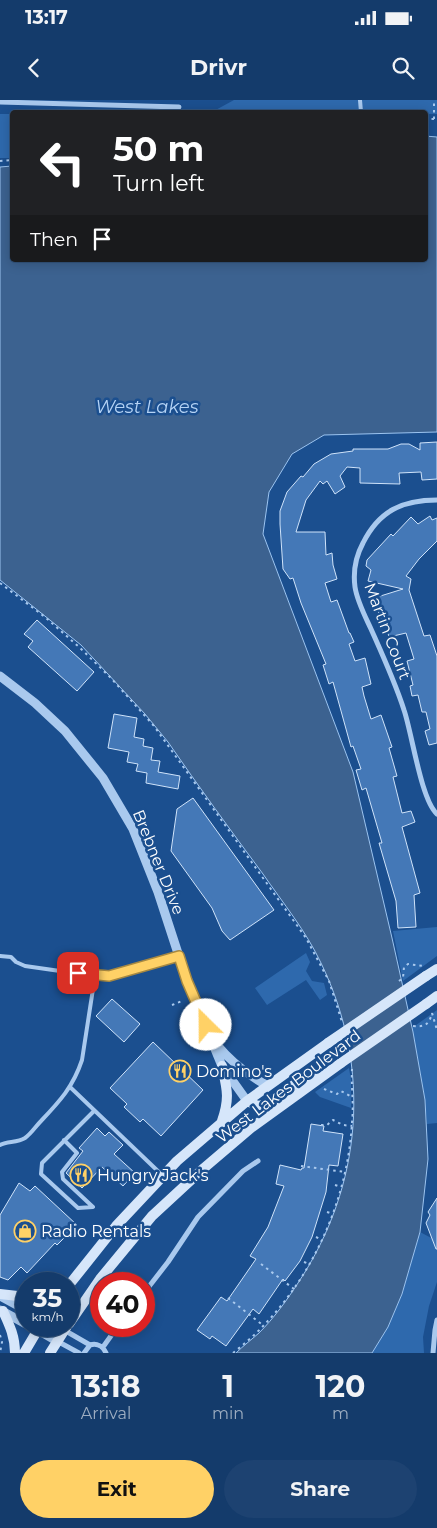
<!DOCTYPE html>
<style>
:root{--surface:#143b6b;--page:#1d4271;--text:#f1f3f6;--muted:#9dadc1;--line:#33557e;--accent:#ffd166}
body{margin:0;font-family:Montserrat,sans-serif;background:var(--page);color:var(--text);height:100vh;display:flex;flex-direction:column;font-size:19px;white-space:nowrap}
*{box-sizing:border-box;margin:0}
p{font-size:16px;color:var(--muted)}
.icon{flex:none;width:28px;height:28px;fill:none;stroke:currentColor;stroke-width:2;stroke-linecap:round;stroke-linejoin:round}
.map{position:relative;height:1253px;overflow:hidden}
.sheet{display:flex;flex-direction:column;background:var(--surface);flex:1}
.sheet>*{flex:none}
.hud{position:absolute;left:10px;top:10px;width:418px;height:152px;border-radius:5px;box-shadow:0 2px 12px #0003,0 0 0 1px var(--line);background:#202124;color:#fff;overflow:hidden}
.speed{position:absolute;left:15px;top:1172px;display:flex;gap:10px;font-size:25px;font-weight:700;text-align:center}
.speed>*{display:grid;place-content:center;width:65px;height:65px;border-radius:50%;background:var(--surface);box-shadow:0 2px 12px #0003,0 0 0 1px var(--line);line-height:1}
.speed small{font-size:12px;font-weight:400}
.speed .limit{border:8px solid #d22;background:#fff;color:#111}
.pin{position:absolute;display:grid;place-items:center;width:42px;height:42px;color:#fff;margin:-21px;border-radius:10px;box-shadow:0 2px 8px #0006}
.me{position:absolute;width:55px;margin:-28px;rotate:337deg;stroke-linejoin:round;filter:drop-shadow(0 0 4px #0008)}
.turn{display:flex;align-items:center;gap:18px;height:105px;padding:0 20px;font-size:22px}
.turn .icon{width:65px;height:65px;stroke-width:2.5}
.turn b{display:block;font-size:35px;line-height:42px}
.then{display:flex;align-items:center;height:48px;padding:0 20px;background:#0003;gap:10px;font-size:19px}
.eta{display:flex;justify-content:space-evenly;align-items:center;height:85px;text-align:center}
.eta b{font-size:30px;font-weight:700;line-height:35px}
.cta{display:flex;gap:10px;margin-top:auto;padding:10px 20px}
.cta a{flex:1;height:58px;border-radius:30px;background:var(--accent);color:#111;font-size:20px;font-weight:700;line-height:58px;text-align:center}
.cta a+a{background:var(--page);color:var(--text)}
.status{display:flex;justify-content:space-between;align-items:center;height:35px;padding:0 25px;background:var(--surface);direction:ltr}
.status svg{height:14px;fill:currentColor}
header{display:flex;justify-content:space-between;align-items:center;height:65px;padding:0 20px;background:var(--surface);font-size:22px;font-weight:700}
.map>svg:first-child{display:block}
</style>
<div class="status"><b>13:17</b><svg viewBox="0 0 49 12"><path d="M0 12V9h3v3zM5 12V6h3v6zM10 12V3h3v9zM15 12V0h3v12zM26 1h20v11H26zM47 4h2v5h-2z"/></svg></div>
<header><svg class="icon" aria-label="back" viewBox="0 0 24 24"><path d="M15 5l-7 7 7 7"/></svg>Drivr<svg class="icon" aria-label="search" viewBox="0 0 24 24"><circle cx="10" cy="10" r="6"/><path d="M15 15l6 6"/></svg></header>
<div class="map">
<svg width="437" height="1253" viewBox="0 0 437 1253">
<rect width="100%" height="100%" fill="#1b4f8f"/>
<!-- green -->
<path fill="#2e69ad" d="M234,0H437V14L212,12Z
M0,14H12V58H0Z
M437,827V856L403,881L393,831Z
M306,853L310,862L306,871L312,881L324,883L327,895L320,900L306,880L267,905L255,888Z
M437,910V1023L427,1024L425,1000L412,928Z
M349,968L351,980V1008L320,997L315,992Z
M420,1132L437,1141V1182L429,1206L423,1237L424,1253H372L388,1227L402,1194Z"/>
<!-- water -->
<path fill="#3c6290" stroke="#9cc4f0" d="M425,36L437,37V332L324,335L292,354L269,392L263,434L353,672L392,838L413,932L425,1000L428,1059L420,1132L402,1194L388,1227L372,1253H236C243,1246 251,1240 259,1233C274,1218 287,1200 298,1183C363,1085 372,968 321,863C306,831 283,803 263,774C231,731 199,687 168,642L145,614L81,545L0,480V67L12,66V160H425Z"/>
<!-- building -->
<path fill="#4478b7" stroke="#cfe3fa" d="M437,342V379L422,380L421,372L399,373L400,384L360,383V368L347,367L340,376L345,387L335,394L327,381L323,384L320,381L306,400L296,432H325L326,455L332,453L333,465L337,479L325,483L331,502L337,500L349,533H350L354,542L349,544L355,561L365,558L371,584L362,587L364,596L371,619L381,615L392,647L389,648L397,676L393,677L402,713L411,711L415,722L402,727L420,793L414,795L416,827L398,828L396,801L379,743H382L366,688L362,690L356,670L361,669L353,646L351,647L333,582L329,584L323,565L326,564L301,503L293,478L290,479L283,469L280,424V411L287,392L301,376L303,377L314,364L331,354L353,351V349H388L401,344H409L420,350V343Z
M430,416L432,420L437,418V441L419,459L406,476L411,479L409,490L424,536L430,535L437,556V643L429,645L425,631L430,629L426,612H422L418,595L412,596L410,586L413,585L407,561L414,559L406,533L389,537L384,519L381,520L374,498L403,489L368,481L371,470L366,466L367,460L391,434L393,436L411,417L418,424Z
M37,520L94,572L77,591L28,547L33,541L24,534Z
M114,614L137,618L134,637L144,639L143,646L153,648L151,660L160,661L158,672L180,676L178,689L146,683L147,673L136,671L138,664L127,662L129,652L108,648Z
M193,698L274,810L230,840L222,831L212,808L171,751L177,709Z
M112,899L140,924L124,942L96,916Z
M153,942L203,990L161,1036L143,1019L140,1022L124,1007L127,1004L110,988Z
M311,1024L324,1026L323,1031L343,1034L338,1066L329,1065L326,1092L312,1137L300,1161L285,1181L283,1179L259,1214L253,1209L226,1246L212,1236L210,1239L197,1230L221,1197L227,1201L256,1159L250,1156L268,1127L284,1086L276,1084L280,1065L301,1070L302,1068H304Z
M97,1028L105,1036L109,1032L123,1045L114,1054L135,1073L123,1086L102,1067L82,1088L66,1073L83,1051L79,1048Z
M19,1083L30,1091L35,1086L77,1125L57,1145L55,1143L27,1173L21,1167L8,1180L0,1177V1115Z
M437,1098V1149H436L426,1123L430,1115L428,1112Z"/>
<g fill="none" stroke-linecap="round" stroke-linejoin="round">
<!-- path -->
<path stroke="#a9c9ee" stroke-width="2" stroke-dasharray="2.5 4" stroke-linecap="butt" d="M425,19H437
M434,19V0
M0,61L12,60
M0,483L45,517L79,547L110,577L154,626L306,838L329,881L342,922
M399,881L403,878L404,867L408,864L423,866
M172,905L182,901
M432,913L437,930
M413,926C425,927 429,925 432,913
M324,989L337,994L341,991L352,997
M321,1025H327L333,1020L343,1025L352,1026
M301,1066L345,1072
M335,1085L341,1087
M327,1112L333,1114
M316,1137L322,1140
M304,1162L309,1164
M261,1164L294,1189
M228,1198L264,1226
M0,1235L2,1242L0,1253
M233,1253C244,1244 255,1235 264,1225C316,1171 348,1096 352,1022C354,1004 351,986 352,969"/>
<!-- service -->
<path stroke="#a9c9ee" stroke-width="4" d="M360,0L361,12
M0,856L11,857L16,862L25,866L95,876H109L178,856
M70,987L162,1075
M64,1040L77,1053L62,1072L63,1079L93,1107
M0,1045C7,1041 17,1043 25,1038C31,1034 36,1026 41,1021C60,1001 73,987 82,960L95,876
M93,1107L78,1108L41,1074L42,1063L94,1011"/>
<!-- minor -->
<path stroke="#a9c9ee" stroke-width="5" d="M0,2L179,7
M437,400C402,400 379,411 363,443C356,456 353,472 355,487C357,501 365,516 371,529C383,556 395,582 404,610C412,633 421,700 437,714
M144,1193L168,1162L198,1117L243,1071L258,1061
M64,1230L90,1245
M57,1241L79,1253
M103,1247L118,1226
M84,1253L90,1245C97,1243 103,1246 106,1253
M433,1253L435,1230L437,1220"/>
<!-- tertiary -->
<path stroke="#a9c9ee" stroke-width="9" d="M0,576L35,603L65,631L103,678L133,729L158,792L187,881L222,966L247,1001
M218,946C232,963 248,975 268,986
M0,1196L26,1210
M0,1210L26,1224
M31,1226L57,1241"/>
<!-- secondary -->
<path stroke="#d6e6fa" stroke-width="10" d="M426,876L437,869
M426,904L437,896
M222,966C227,989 230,998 222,1021
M247,1001L258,1006L266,1004L298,982L317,978
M69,1185L116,1126L177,1061L247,1001L328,943
M0,1194L26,1197
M3,1211C10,1226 15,1237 15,1253
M69,1224L100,1179L152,1116L204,1068L251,1028L341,963
M24,1253L40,1226
M50,1253L67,1226"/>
<!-- secondary-bridge -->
<path stroke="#d6e6fa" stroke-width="10" d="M328,943L426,876
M341,963L426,904"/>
</g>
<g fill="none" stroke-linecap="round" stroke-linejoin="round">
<!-- route casing -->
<g stroke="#a68842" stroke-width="12">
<path id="route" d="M78,873L109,876L179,856L187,881L206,925"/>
</g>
<!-- route -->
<use href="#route" stroke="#ffd166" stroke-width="9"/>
</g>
<!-- icons -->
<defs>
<g id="restaurant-ring" transform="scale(1.125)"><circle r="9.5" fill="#1b4f8f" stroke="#ffd166" stroke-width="1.5"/><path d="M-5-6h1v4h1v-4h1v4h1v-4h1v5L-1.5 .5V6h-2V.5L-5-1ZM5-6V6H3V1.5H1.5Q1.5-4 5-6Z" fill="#ffd166"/></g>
<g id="shop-ring" transform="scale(1.125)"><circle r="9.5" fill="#1b4f8f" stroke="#ffd166" stroke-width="1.5"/><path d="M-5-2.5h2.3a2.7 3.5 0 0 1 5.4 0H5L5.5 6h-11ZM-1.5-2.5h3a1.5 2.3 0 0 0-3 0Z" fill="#ffd166"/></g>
</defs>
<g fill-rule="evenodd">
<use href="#restaurant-ring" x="180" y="971"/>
<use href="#restaurant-ring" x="81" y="1075"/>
<use href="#shop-ring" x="25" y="1131"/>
</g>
<g text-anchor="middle" stroke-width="5" stroke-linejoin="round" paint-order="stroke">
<!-- street labels -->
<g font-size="16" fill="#fff" stroke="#1b4f8f">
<text transform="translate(388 531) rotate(69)" y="6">Martin Court</text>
<text transform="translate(159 762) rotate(68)" y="6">Brebner Drive</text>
<text transform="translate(288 986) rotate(-37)" y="6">West Lakes Boulevard</text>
</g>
<!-- poi labels -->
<g font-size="16" fill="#fff" stroke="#1b4f8f" text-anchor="start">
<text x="196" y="977">Domino's</text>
<text x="97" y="1081">Hungry Jack's</text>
<text x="41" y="1137">Radio Rentals</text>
</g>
<!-- water labels -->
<g font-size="18" font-style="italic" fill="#b5d3f5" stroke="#1b4f8f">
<text x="147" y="313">West Lakes</text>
</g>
</g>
</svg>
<div class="speed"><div>35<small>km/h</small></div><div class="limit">40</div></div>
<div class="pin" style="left:78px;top:873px;background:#d93025"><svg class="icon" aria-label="arrive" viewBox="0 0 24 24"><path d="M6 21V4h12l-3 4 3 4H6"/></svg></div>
<svg class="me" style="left:206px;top:925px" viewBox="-20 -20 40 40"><circle r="19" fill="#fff"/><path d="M0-13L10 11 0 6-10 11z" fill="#ffd166"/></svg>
<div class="hud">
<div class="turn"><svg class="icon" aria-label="left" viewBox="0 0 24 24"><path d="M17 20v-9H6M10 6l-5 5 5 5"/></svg><div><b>50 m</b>Turn left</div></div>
<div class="then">Then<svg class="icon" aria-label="arrive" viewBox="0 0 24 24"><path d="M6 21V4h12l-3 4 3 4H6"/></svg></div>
</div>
</div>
<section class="sheet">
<div class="eta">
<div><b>13:18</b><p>Arrival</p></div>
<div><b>1</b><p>min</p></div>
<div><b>120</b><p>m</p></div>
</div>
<div class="cta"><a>Exit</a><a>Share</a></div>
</section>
